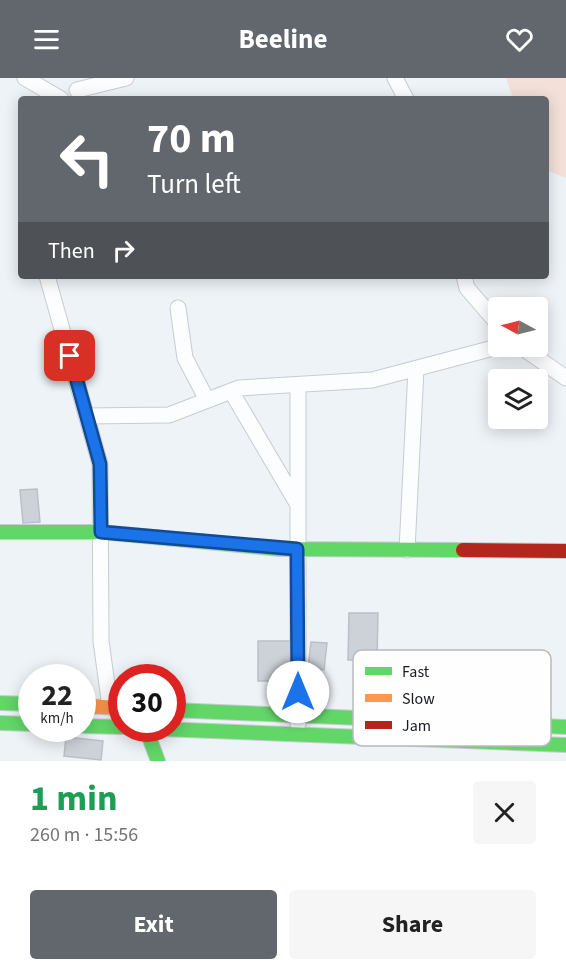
<!DOCTYPE html>
<meta charset="utf-8">
<style>
:root{--surface:#fff;--page:#f6f6f6;--text:#222;--muted:#767676;--accent:#62676d}
body{margin:0;font-family:"Source Sans 3",sans-serif;background:var(--page);color:var(--text);height:100vh;display:flex;flex-direction:column;font-size:22px;white-space:nowrap}
*{box-sizing:border-box;margin:0}
p{font-size:20px;color:var(--muted)}
.icon{flex:none;width:33px;height:33px;fill:none;stroke:currentColor;stroke-width:2;stroke-linecap:round;stroke-linejoin:round}
.map{position:relative;height:683px;overflow:hidden}
.sheet{display:flex;flex-direction:column;background:var(--surface);flex:1}
.sheet>*{flex:none}
.hud{position:absolute;left:18px;top:18px;width:531px;height:183px;border-radius:6px;box-shadow:0 3px 15px #0003;background:#62676d;color:#fff;overflow:hidden}
.needle{width:39px;rotate:277deg}
.controls{position:absolute;left:488px;top:219px;display:grid;gap:12px}
.controls a{display:grid;place-items:center;width:60px;height:60px;border-radius:6px;background:var(--surface);box-shadow:0 3px 15px #0003;font-size:30px}
.speed{position:absolute;left:18px;top:586px;display:flex;gap:12px;font-size:30px;font-weight:700;text-align:center}
.speed>*{display:grid;place-content:center;width:78px;height:78px;border-radius:50%;background:var(--surface);box-shadow:0 3px 15px #0003;line-height:1}
.speed small{font-size:15px;font-weight:400}
.speed .limit{border:9px solid #d22;background:#fff;color:#111}
.pin{position:absolute;display:grid;place-items:center;width:51px;height:51px;color:#fff;margin:-26px;border-radius:12px;box-shadow:0 3px 9px #0006}
.me{position:absolute;width:66px;margin:-33px;rotate:0deg;stroke-linejoin:round;filter:drop-shadow(0 0 4px #0008)}
.turn{display:flex;align-items:center;gap:21px;height:126px;padding:0 30px;font-size:27px}
.turn .icon{width:78px;height:78px;stroke-width:2.5}
.turn b{display:block;font-size:42px;line-height:51px}
.then{display:flex;align-items:center;height:57px;padding:0 30px;background:#0003;gap:12px;font-size:22px}
.round{display:grid;place-items:center;flex:none;width:63px;height:63px;border-radius:6px;background:var(--page)}
.headline{display:flex;align-items:center;justify-content:space-between;height:102px;padding:0 30px}
h1{font-size:36px;font-weight:700;line-height:45px;color:#1e9e55}
.primary-button{display:flex;gap:12px;margin-top:auto;padding:12px 30px}
.primary-button a{flex:1;height:69px;border-radius:6px;background:var(--accent);color:#fff;font-size:24px;font-weight:700;line-height:69px;text-align:center}
.primary-button a+a{background:var(--page);color:var(--text)}
header{display:flex;justify-content:space-between;align-items:center;height:78px;padding:0 30px;background:var(--accent);color:#fff;font-size:27px;font-weight:700}
.map>svg:first-child{display:block}
</style>
<header><svg class="icon" aria-label="menu" viewBox="0 0 24 24"><path d="M4 6h16M4 12h16M4 18h16"/></svg>Beeline<svg class="icon" aria-label="heart" viewBox="0 0 24 24"><path d="M12 20l-8-8c-3-5 5-10 8-4 3-6 11-1 8 4z"/></svg></header>
<div class="map">
<svg width="566" height="683" viewBox="0 0 566 683">
<rect width="100%" height="100%" fill="#eef3f8"/>
<!-- green -->
<path fill="#f4e0d9" d="M506,0H566V100L546,92V21H513Z"/>
<!-- building -->
<path fill="#cdd2d8" stroke="#bbc0c6" stroke-width="1.5" d="M37,411L40,444L23,445L20,412Z
M349,535H378L377,582H368L367,589H357V582H348Z
M258,563H296L295,603H258Z
M311,564L327,565L324,592L308,590Z
M66,659L103,663L101,682L64,678Z"/>
<g fill="none" stroke-linecap="round" stroke-linejoin="round">
<!-- street casing -->
<g stroke="#c7ccd2" stroke-width="17">
<path id="street" d="M25,0L61,21
M395,0L406,21
M77,12L126,0
M47,198L100,386L101,563L110,629
M464,198L467,210L498,246
M178,230L185,280L207,322
M520,268L566,300
M298,307V646
M231,313L298,427
M86,338L169,337L239,310L372,302L501,268
M407,472L416,291"/>
</g>
<!-- fast casing -->
<g stroke="#c7ccd2" stroke-width="16">
<path id="fast" d="M0,454H101L280,471L463,472
M0,625L32,626
M172,632L566,649
M0,645L32,646
M82,648L122,649
M146,651L158,683
M161,651L566,667"/>
</g>
<!-- slow casing -->
<g stroke="#c7ccd2" stroke-width="16">
<path id="slow" d="M82,628L122,630"/>
</g>
<!-- jam casing -->
<g stroke="#c7ccd2" stroke-width="16">
<path id="jam" d="M463,472L566,473"/>
</g>
<!-- street -->
<use href="#street" stroke="#fcfdfe" stroke-width="15"/>
<!-- fast -->
<use href="#fast" stroke="#63d668" stroke-width="14"/>
<!-- slow -->
<use href="#slow" stroke="#ff974d" stroke-width="14"/>
<!-- jam -->
<use href="#jam" stroke="#b3261e" stroke-width="14"/>
</g>
<g fill="none" stroke-linecap="round" stroke-linejoin="round">
<!-- route casing -->
<g stroke="#114b97" stroke-width="15">
<path id="route" d="M70,278L100,386L101,454L297,471L298,614"/>
</g>
<!-- route -->
<use href="#route" stroke="#1a73e8" stroke-width="10"/>
</g>
<!-- legend -->
<rect x="353" y="572" width="198" height="96" rx="9" fill="#fefefe" stroke="#b8babc" stroke-width="1.5"/>
<rect x="365" y="589" width="27" height="8" fill="#63d668"/>
<rect x="365" y="616" width="27" height="8" fill="#ff974d"/>
<rect x="365" y="643" width="27" height="8" fill="#b3261e"/>
<g font-size="16" fill="#161b22">
<text x="402" y="599">Fast</text>
<text x="402" y="626">Slow</text>
<text x="402" y="653">Jam</text>
</g>
</svg>
<div class="controls">
<a><svg class="needle" viewBox="-14 -14 28 28"><path d="M0-13l5 13h-10z" fill="#e53935"/><path d="M0 13l5-13h-10z" fill="#767676"/></svg></a>
<a><svg class="icon" aria-label="layers" viewBox="0 0 24 24"><path d="M12 4l9 5-9 5-9-5zM3 14l9 5 9-5"/></svg></a>
</div>
<div class="speed"><div>22<small>km/h</small></div><div class="limit">30</div></div>
<div class="pin" style="left:70px;top:278px;background:#d93025"><svg class="icon" aria-label="arrive" viewBox="0 0 24 24"><path d="M6 21V4h12l-3 4 3 4H6"/></svg></div>
<svg class="me" style="left:298px;top:614px" viewBox="-20 -20 40 40"><circle r="19" fill="#fff"/><path d="M0-13L10 11 0 6-10 11z" fill="#1a73e8"/></svg>
<div class="hud">
<div class="turn"><svg class="icon" aria-label="left" viewBox="0 0 24 24"><path d="M17 20v-9H6M10 6l-5 5 5 5"/></svg><div><b>70 m</b>Turn left</div></div>
<div class="then">Then<svg class="icon" aria-label="right" viewBox="0 0 24 24"><path d="M7 20v-9h11M14 6l5 5-5 5"/></svg></div>
</div>
</div>
<section class="sheet">
<div class="headline"><div><h1>1 min</h1><p>260 m · 15:56</p></div><a class="round"><svg class="icon" aria-label="close" viewBox="0 0 24 24"><path d="M6 6l12 12M18 6L6 18"/></svg></a></div>
<div class="primary-button"><a>Exit</a><a>Share</a></div>
</section>
